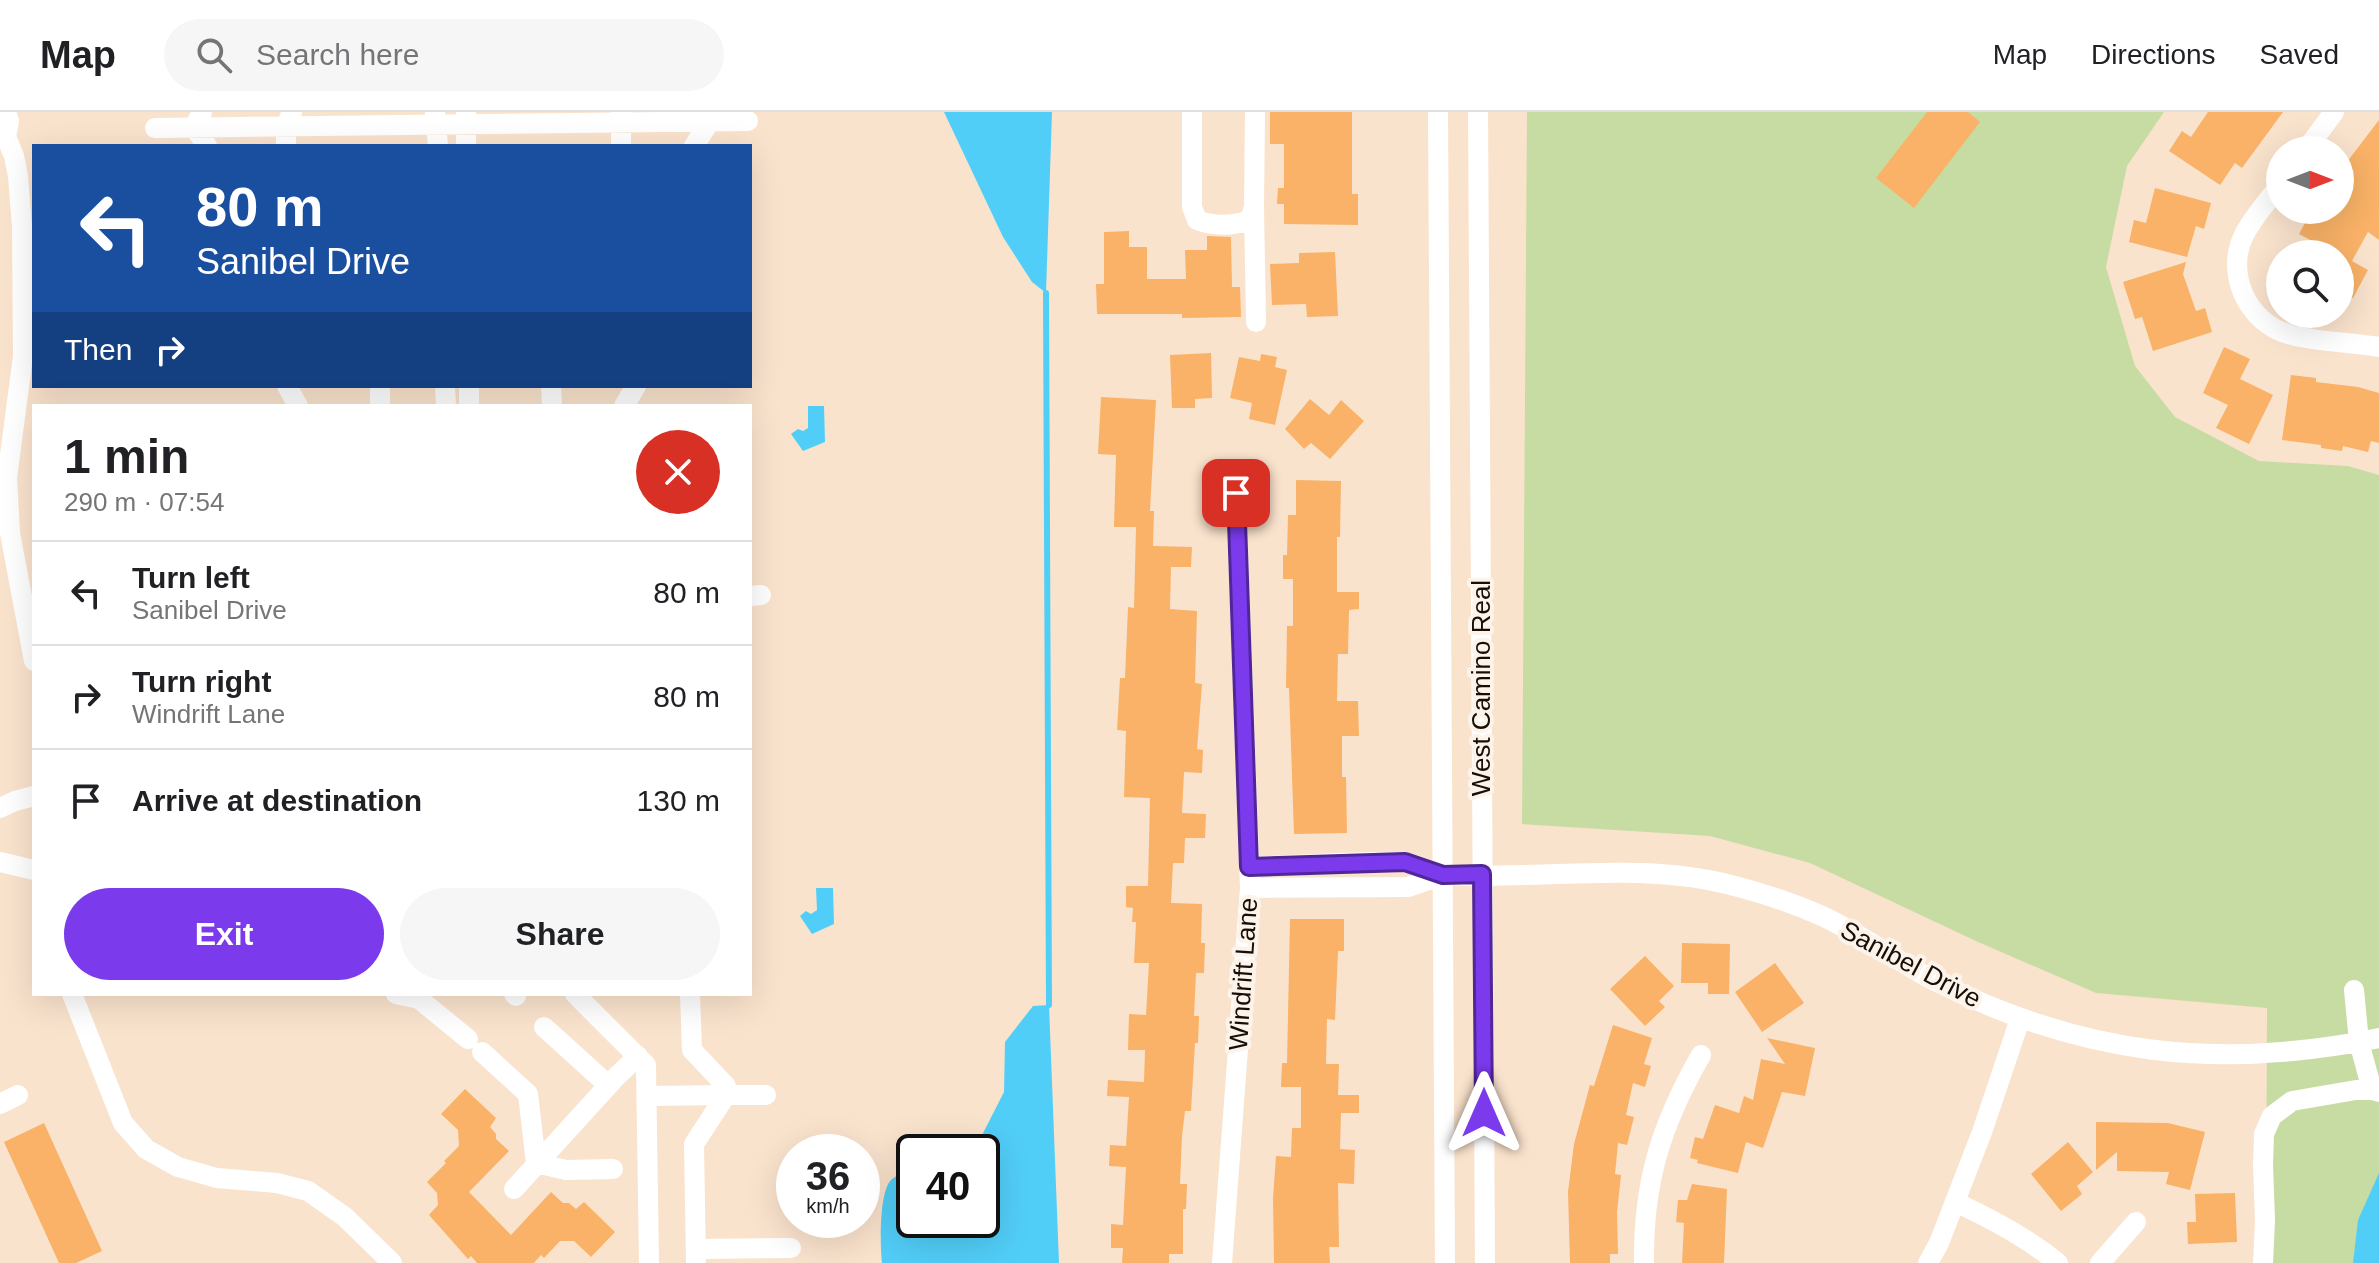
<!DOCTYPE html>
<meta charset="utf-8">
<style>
:root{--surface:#fff;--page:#f6f6f6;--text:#202124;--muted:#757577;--line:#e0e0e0;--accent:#7c3aed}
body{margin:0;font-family:Arial,sans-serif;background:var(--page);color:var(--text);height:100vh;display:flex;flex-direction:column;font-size:30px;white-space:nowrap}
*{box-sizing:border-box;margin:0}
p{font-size:26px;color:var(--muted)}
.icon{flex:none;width:44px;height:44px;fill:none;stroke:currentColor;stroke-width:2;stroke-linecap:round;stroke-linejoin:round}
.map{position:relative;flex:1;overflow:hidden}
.panel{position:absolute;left:32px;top:292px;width:720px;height:592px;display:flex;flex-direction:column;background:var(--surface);border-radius:0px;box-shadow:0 8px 32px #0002}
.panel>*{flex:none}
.hud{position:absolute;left:32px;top:32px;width:720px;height:244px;border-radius:0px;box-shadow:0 8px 32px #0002;background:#1a4fa0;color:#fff;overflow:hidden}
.needle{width:52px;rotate:90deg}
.tools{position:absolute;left:2266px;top:24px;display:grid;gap:16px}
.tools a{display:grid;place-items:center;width:88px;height:88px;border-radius:50%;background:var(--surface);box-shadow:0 8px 32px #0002;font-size:40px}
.speed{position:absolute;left:776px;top:1022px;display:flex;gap:16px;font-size:40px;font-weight:700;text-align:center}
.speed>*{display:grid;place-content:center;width:104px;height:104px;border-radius:50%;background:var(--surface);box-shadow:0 8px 32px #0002;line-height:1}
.speed small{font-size:20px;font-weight:400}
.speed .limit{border:4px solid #111;border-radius:12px;background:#fff;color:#111}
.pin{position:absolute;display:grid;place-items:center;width:68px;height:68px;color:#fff;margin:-34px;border-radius:16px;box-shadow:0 4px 12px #0006}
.me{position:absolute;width:88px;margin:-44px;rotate:0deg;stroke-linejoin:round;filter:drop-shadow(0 0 6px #0008)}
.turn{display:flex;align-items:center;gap:28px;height:168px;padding:0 32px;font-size:36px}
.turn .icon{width:104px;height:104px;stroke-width:2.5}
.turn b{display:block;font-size:56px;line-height:68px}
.then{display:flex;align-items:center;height:76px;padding:0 32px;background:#0003;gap:16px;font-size:30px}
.round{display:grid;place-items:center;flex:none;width:84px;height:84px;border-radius:42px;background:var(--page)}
.overview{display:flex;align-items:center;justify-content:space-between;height:136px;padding:0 32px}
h1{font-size:48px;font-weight:600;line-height:60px}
.primary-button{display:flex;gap:16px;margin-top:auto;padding:16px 32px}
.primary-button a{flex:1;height:92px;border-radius:48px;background:var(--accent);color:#fff;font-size:32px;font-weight:600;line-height:92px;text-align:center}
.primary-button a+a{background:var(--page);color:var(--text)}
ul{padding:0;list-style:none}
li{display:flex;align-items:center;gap:24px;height:104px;padding:0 32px;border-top:2px solid var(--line)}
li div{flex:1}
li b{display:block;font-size:30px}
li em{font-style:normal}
header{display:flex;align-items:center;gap:48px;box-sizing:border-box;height:112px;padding:0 40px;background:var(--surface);border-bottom:2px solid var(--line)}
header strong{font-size:38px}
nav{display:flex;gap:44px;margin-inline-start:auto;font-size:28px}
.search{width:560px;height:72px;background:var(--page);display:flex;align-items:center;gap:20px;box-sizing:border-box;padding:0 28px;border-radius:44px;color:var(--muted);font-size:30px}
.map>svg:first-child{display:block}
</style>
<header>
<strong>Map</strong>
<div class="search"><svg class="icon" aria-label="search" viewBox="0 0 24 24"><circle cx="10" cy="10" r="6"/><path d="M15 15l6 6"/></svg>Search here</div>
<nav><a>Map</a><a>Directions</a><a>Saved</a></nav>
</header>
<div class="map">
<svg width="2379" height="1151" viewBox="0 0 2379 1151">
<rect width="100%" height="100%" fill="#fae3cd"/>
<!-- green -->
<path fill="#c7dca3" d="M1527,0H2164L2127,54L2106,155L2135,254L2175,305L2259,349L2348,354L2379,363V1151H2266L2267,896L2096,881L1978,830L1810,751L1710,724L1522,712Z"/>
<!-- water -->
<path fill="#51cef8" d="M944,0H1052L1046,181L1032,170L1003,125Z
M808,294H824L825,330L803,339L791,322L798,317L803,319L808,316Z
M816,776H833L834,812L812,822L800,804L806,799L811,802L817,798Z
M1049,893L1059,1151H882C880,1134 879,1080 891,1068C896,1063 907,1060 914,1057V1108H982V1040H969L978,1031L1004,980L1005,930L1033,894Z
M2379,1061V1151H2353L2358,1108Z"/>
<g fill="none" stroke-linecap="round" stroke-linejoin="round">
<!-- stream -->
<path stroke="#51cef8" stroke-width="6" d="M1046,181L1049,893"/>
</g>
<!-- building -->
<path fill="#f9b267" d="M1270,0H1352V82H1358V113L1284,112V92H1277L1278,76H1284V32H1270Z
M1927,0H1968L1980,10L1914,96L1876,66Z
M2208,0H2283L2242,56L2235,51L2220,73L2169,39L2182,19L2191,25Z
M2379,8V128L2368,120L2352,149L2368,158L2353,186L2340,179V142H2310L2316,131L2299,122L2312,98H2340V74L2347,64L2340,59Z
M2155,76L2211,91L2204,117L2196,114L2187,145L2129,130L2134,108L2146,111Z
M1129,119V135H1147V167H1186L1185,138H1207V124L1231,125L1232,175H1240L1241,205L1182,206V202H1097L1096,172H1104V120Z
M1335,140L1338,204L1307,205L1306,192L1272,193L1270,152L1299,151V141Z
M2186,150L2183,162L2196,199L2205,196L2212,220L2153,239L2142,205L2135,207L2123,170Z
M2224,235L2250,247L2240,267L2273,283L2249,332L2216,316L2228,293L2203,281Z
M1211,241L1212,286L1195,287V296H1172L1170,243Z
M1261,242L1277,245L1275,255L1287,258L1275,313L1249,307L1252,291L1230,286L1239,245L1260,249Z
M2291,263L2316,266V270L2358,275L2379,281V331L2371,329L2368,340L2343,334L2342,339L2321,336V333L2282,328Z
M1101,285L1156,288L1150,399H1154L1153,434L1192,435L1191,455H1171L1170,497L1197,499L1195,571L1202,572L1197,637L1203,638L1202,661L1184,660L1182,701L1206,702L1205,726H1185L1184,751H1173L1171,791L1202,792L1201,831H1205L1204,861H1196L1194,904H1199L1198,931H1195L1191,999H1185L1182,1024L1180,1072H1187L1186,1097H1183V1142H1169V1151H1122L1123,1136H1111V1112L1123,1113L1126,1055L1109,1054L1110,1033L1126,1034L1129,985L1107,984L1108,968L1144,970L1145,938H1128L1129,902L1146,903L1149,851H1134L1136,810H1132L1133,796L1126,795V774H1148L1150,686L1124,685L1126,619L1117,618L1120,566H1125L1128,495L1134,496L1136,415H1114L1116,343L1098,342Z
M1310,287L1329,303L1341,288L1364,309L1330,347L1311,331L1304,337L1285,317Z
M1296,368L1341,369L1340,425H1337V480H1359V497L1349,498L1348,542H1338L1337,589H1358L1359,624H1342V665H1346L1347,721L1294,722L1289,576H1286L1287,514H1293V467H1283V443H1287L1288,403H1296Z
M1290,807H1344V839H1338L1335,908L1327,907L1326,952H1339L1338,983H1359V1001H1341L1340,1037L1355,1038L1354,1072L1338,1071L1339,1135H1329L1330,1151H1274L1273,1086L1276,1044L1291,1045L1292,1016H1301V975H1281L1282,951H1287Z
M1682,831L1730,832L1729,882H1708V871H1681Z
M1645,844L1674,874L1659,889L1665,895L1645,914L1610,877Z
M1775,851L1804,891L1762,920L1735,880Z
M1613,913L1652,926L1644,952L1651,954L1645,975L1633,971L1626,1003L1634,1005L1627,1033L1618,1031L1615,1062L1621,1063L1617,1100L1618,1142H1610V1151H1570L1568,1080L1574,1032L1590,973L1594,974Z
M1767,926L1815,936L1805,984L1782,980L1763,1036L1746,1030L1738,1061L1697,1051L1698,1048L1690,1046L1695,1025L1703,1027L1715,993L1739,1001L1744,984L1753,988L1761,947L1785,952Z
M465,977L496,1006L490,1015L496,1022V1027L509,1039L469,1080L511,1123L551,1080L563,1091H569L576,1097L584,1090L615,1120L591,1145L574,1129H560L544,1146L541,1143L534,1151H477L471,1144L468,1147L429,1103L438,1093L437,1081L427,1070L446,1051L444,1049L459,1034L458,1018L441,1002Z
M2096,1010L2168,1011L2205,1020L2190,1078L2166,1072L2169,1060L2117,1059V1040L2096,1058Z
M44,1011L102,1139L76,1151H59L4,1030Z
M2068,1030L2093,1060L2077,1074L2082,1082L2061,1099L2031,1062Z
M1692,1072L1727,1077L1724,1151H1682L1684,1111L1676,1110L1678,1088H1687Z
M2235,1081L2237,1130L2188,1132L2187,1110H2196L2195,1082Z"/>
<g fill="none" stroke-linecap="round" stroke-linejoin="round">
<!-- minor -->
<path stroke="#fff" stroke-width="20" d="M6,0L9,9L6,25L14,44L18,64L22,115L23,244L7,366L10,421L34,549
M202,0L194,15L207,34
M435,0L438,34
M466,0V34
M1192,0V95L1197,108C1215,115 1232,114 1250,108L1254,95L1255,0
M1438,0L1445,1151
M1478,0L1485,1151
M155,16L748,9
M286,34V14L292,0
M621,34V0
M694,34L710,9L705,0
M2306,38L2334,0
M2280,73C2268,89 2253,105 2244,123C2225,161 2247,210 2288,222C2314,230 2351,230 2379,235
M1254,95L1256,210
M287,274L298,294
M380,274V294
M445,274L446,294
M469,274V294
M551,274L552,294
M624,294L636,274
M750,484L761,483
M0,696L15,689L34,684
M0,750L34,758
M1249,755C1299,753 1350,749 1401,750C1417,751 1431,762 1447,763C1541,768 1639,749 1731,773C1762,781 1793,791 1822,804C1861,822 1895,848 1933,868C2081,943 2217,959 2379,926
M1250,776L1408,775L1443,763
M2354,878L2359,930L2372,978
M72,882L123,1011L146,1037L178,1055L217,1066L277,1071L308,1079L345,1105L392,1151
M396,882L419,887L468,927
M514,882L516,884
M575,882L646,953L649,1151
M544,915L608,973
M482,940L528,982L536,1051L566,1058L613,1057
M647,984L726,983V974L692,938L690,882
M0,992L18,983
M514,1077L616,965L638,944
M1955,1090C1992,1107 2026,1125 2058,1151
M696,1137L791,1136
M696,1151L694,1032L726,983H766
M1222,1151L1250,776L1236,381
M1644,1151C1643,1070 1661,1013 1701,943
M1928,1151L1939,1131L1982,1020L2020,907
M2100,1151L2136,1110
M2263,1151L2265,1108L2263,1053L2264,1022L2272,1004L2292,989L2356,978H2372L2379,980"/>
</g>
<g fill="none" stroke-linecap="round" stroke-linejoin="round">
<!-- route casing -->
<g stroke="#51269a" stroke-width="20">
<path id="route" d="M1236,381L1249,755L1405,750L1443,763L1482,762L1484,1001"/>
</g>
<!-- route -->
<use href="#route" stroke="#7c3aed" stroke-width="14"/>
</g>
<g text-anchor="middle" stroke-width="8" stroke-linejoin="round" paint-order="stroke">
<!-- street labels -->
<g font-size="26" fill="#160e07" stroke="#fcf3ea">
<text transform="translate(1481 576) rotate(-90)" y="9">West Camino Real</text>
<text transform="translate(1911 852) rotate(28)" y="9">Sanibel Drive</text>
<text transform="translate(1243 862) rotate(-86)" y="9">Windrift Lane</text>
</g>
</g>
</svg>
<div class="tools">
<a><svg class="needle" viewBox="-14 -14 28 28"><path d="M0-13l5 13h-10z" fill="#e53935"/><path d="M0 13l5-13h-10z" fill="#757577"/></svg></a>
<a><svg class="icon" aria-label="search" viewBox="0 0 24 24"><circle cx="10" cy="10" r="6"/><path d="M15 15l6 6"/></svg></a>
</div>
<div class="speed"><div>36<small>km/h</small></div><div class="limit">40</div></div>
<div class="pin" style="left:1236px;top:381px;background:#d93025"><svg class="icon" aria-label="arrive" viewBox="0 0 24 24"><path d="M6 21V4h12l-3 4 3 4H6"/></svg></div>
<svg class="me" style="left:1484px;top:1001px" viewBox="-20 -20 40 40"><path d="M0-17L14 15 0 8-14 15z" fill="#7c3aed" stroke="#fff" stroke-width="4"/></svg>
<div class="hud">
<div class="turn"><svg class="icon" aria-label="left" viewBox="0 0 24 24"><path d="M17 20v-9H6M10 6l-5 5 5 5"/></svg><div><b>80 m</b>Sanibel Drive</div></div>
<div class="then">Then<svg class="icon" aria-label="right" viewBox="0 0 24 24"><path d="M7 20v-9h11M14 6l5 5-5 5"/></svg></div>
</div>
<section class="panel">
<div class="overview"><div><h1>1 min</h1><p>290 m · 07:54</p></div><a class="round" style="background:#d93025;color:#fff"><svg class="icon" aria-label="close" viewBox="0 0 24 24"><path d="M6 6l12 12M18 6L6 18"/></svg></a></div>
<ul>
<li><svg class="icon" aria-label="left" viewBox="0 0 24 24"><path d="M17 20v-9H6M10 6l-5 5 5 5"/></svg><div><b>Turn left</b><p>Sanibel Drive</p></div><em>80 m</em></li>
<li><svg class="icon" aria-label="right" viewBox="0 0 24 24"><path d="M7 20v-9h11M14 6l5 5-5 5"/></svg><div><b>Turn right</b><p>Windrift Lane</p></div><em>80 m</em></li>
<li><svg class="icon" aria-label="arrive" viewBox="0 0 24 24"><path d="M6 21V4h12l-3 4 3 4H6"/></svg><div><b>Arrive at destination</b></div><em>130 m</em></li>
</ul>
<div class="primary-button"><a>Exit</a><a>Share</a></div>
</section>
</div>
